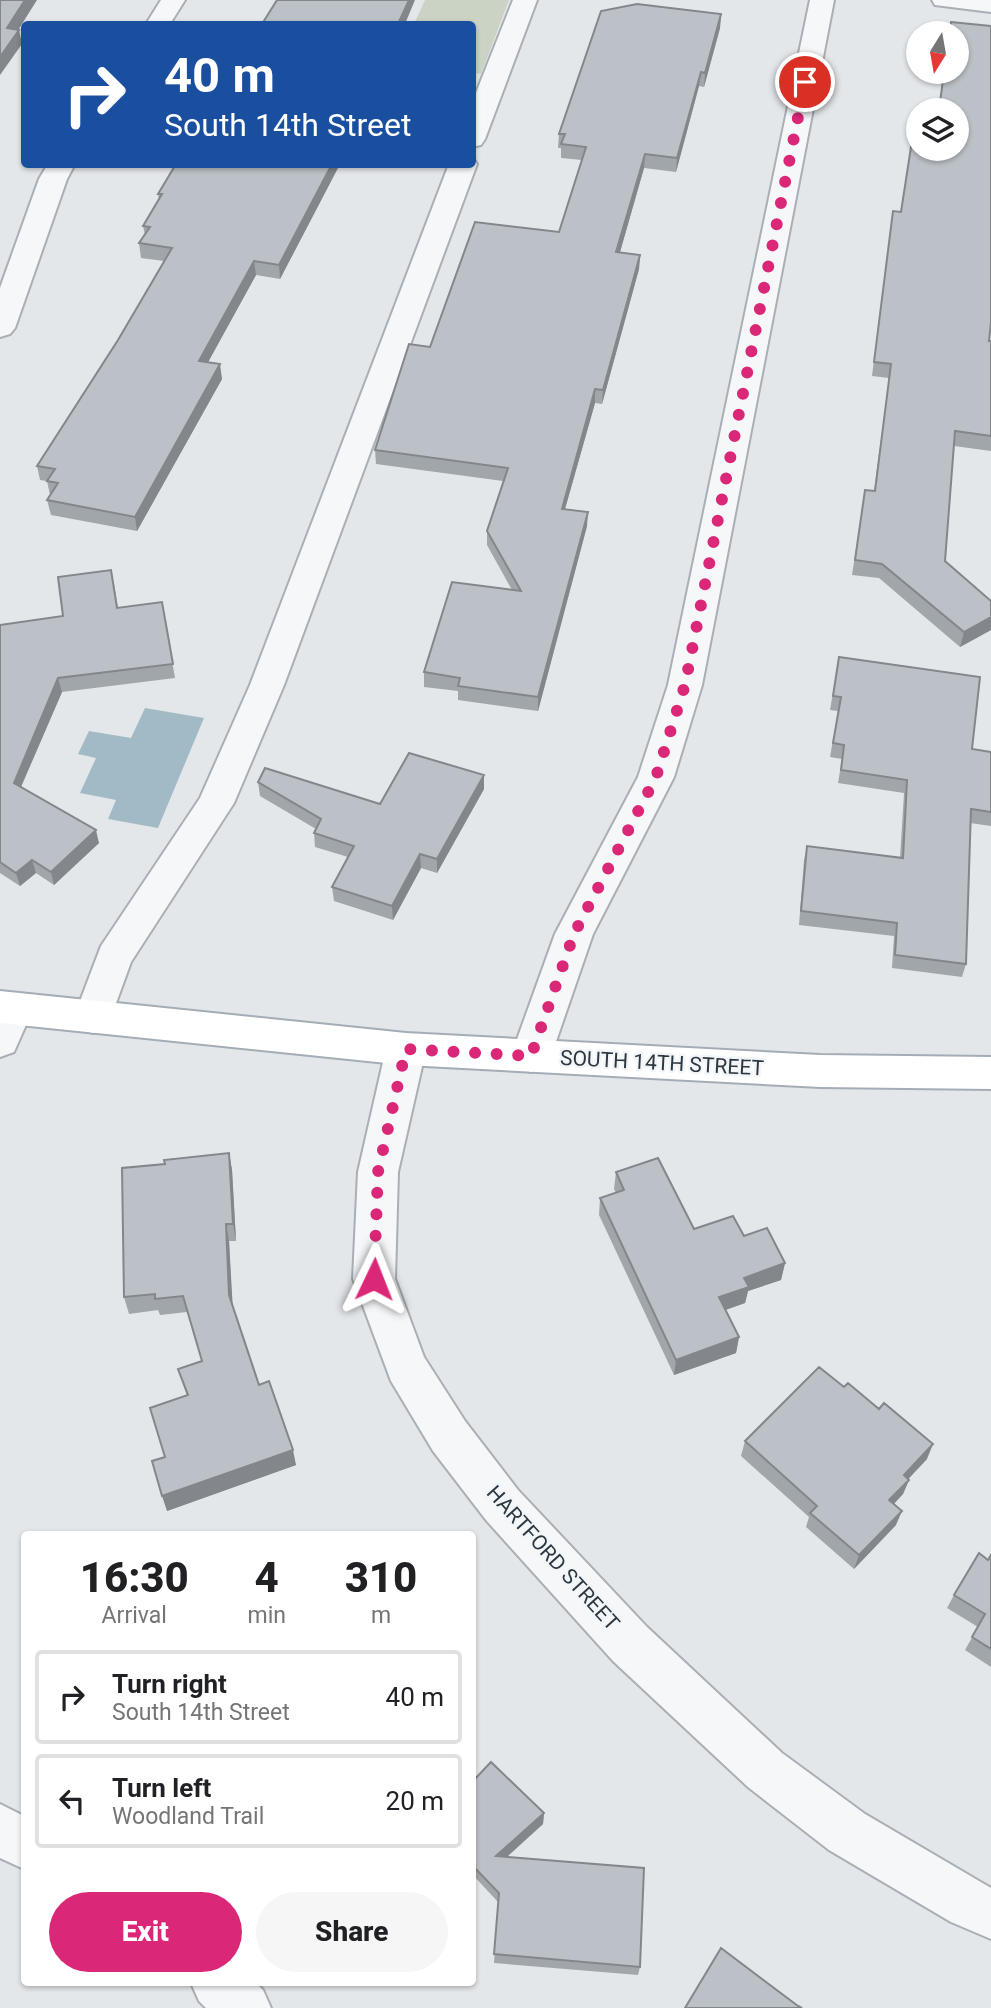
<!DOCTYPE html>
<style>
:root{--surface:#fff;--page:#f6f6f6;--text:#202124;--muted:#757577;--line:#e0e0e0;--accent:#db2777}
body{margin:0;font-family:Roboto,sans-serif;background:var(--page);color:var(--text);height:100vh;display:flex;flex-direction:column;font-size:26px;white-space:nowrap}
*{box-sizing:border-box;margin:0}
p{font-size:23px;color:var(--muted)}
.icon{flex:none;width:38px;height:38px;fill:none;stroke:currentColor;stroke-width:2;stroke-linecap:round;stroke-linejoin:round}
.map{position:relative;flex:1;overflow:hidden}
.details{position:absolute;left:21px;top:1531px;width:455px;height:455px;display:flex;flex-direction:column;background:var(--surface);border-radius:7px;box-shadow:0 2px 5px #0004}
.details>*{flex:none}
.banner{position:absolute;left:21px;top:21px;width:455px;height:147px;border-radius:7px;box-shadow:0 2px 5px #0004;background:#1a4fa0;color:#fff;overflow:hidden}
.needle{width:46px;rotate:191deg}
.tools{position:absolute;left:906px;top:21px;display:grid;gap:14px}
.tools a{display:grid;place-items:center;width:63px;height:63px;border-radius:50%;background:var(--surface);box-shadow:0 2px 5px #0004;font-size:35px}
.pin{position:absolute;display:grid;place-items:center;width:60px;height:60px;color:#fff;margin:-30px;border:4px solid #fff;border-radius:50%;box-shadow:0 2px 7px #0007}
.me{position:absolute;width:77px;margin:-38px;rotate:2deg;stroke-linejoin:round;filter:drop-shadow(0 0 5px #0008)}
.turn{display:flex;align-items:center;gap:24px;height:147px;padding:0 28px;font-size:32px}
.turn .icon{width:91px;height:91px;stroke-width:2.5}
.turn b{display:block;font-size:49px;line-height:60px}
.eta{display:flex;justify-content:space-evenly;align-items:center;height:119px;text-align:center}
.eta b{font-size:42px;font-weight:800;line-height:49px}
.button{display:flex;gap:14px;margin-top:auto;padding:14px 28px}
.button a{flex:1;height:80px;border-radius:42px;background:var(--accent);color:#fff;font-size:28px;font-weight:800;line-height:80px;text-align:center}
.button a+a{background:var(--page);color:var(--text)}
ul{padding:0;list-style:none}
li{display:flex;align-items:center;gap:21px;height:94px;margin:0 14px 10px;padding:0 14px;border:4px solid var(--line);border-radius:7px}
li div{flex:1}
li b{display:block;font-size:26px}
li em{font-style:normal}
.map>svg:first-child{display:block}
</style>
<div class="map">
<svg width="991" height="2008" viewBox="0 0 991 2008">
<rect width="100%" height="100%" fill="#e4e7ea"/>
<!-- green -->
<path fill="#cbd3c5" d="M425,0H509L481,74L473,73L472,24H414Z"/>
<!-- water -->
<path fill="#a2bac6" d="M145,708L204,718L158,828L108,819L116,800L80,793L96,758L78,754L89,731L131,738Z"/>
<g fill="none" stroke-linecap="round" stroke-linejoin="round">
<!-- minor casing -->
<g stroke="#a9afb4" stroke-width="4">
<path id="minor" d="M161,0H185L170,24H146Z
M513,0H537L485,139L481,145L472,147V103Z
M810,0H834L702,685L674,777L593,934L551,1056L545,1067L531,1072L517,1067L511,1056L555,934L638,777L668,685Z
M932,0H991V12L935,5Z
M473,158L477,164L284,685L234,803L131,962L107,1028L93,1033L79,1028L74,1017L101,946L200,798L250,685L449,164H472Z
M48,164H75L67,179L15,328L10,334L0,337V288L39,179Z
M14,993L28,998L33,1009L14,1052L0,1057V999Z
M406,1033L420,1038L426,1049L398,1172L395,1279L424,1357L465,1421L518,1490L647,1627L782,1753L865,1814L991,1888V1939L951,1922L829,1850L748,1787L613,1661L486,1520L433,1451L391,1381L353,1279L358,1172L386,1049L392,1038Z
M0,1804L24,1816V1869L0,1858Z
M191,1983H256L263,1990L271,2008H206L199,2001Z"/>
</g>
<!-- major casing -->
<g stroke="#a4adb5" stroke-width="4">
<path id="major" d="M0,991L406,1033L820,1055L991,1057V1089L820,1087L406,1065L0,1023Z"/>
</g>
<!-- minor -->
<use href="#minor" fill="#f6f7f9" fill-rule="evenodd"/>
<!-- major -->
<use href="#major" fill="#fff" fill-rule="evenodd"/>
</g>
<!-- wall -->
<path fill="#a1a6aa" d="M721,14L720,28L704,87L699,86L676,172L644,168L620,252L640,255L639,269L602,404L595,403L565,509L587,526L538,711L458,700V691L424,687V672L512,590L487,545V531L503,481L376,464L375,450L430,347L559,232L582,160L561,158V148H558L559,134Z
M944,72H957L989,341H991V451L954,446L945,561L991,601V630L960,647L879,578L852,575L865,490L874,491L889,378L872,376L893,211L900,212L919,149L957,110H938Z
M176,164H340L280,279L256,275L208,362L222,379L137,531L51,515L47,500L50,495L47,481L40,480L37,466L118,340L164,261L141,258L139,243L145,235L143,226L159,200L158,194Z
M114,584L118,608L162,602L175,678L62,692L21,787L99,843L54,885L36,873L20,886L0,873V625L63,616Z
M839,657L972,749L991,752V826L970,823L966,964L962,977L892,968L894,936L799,925L804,860L807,846L900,858L904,793L838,783L842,759L830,757L838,711L830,710Z
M258,782L380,804L484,789L437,873L421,868L393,920L334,901L332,887L348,857L315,847L314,833L316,829L260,796Z
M229,1153L232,1170L236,1241H229L232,1305L259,1385L296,1465L167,1511L165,1457L187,1396L178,1369L202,1362L187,1312L160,1315L158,1310L129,1314L124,1297L165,1164Z
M616,1172L694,1229L744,1236L785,1263L781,1280L748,1291L745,1303L726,1310L739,1337L736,1353L674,1375L599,1215L600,1198L616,1193L614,1189Z
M745,1441L927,1459L908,1479L909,1480L903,1494L894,1504L896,1525L854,1569L806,1527L809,1517L741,1456Z
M991,1555V1667L965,1650L978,1627L947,1608L954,1595L988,1560Z
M472,1782L544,1813L543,1824L506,1857L640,1967L638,1975L494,1963L498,1902L472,1874Z"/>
<!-- shaded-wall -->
<path fill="#83878b" d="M25,0H37L10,43L7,28Z
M409,0H415L405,24H398Z
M721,14L720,28L704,87L705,73Z
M19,30L22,44L0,75V57Z
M701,72L699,86L676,172L677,158Z
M645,154L644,168L616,266V252Z
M332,164H340L280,279L279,265Z
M640,255L639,269L602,404L603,390Z
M254,261L256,275L201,375L199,361Z
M220,364L222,379L137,531L135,517Z
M595,389V403L561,523L562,509Z
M588,512L587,526L538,711V697Z
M991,617V630L960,647L964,632Z
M58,678L62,692L17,796L14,783Z
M484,775V789L437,873V859Z
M96,830L99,843L54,885L51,872Z
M420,854L421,868L393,920L392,906Z
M32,860L36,873L20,886L16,873Z
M229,1153L232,1170L236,1241L233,1224Z
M226,1224L229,1241L233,1311L229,1295Z
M785,1263L781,1280L748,1291L745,1303L716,1313L719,1297L744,1278Z
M739,1337L736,1353L674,1375L676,1360Z
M933,1444L927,1459L898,1490L904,1475Z
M293,1450L296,1465L167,1511L162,1496Z
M909,1480L903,1494L884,1514L889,1500Z
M902,1511L896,1525L854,1569L859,1555Z
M544,1813L543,1824L496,1867V1856Z"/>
<!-- building -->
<path fill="#bbc1c6" stroke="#83878b" stroke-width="2" d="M0,0H25L7,28L19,30L0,57Z
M277,0H409L398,24H333L315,22L314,24H262Z
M637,4L721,14L705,73L701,72L677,158L645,154L616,252L640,255L603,390L595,389L562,509L588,512L538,697L458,686L460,678L424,672L452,582L521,591L487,531L508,468L375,450L409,344L430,347L475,222L559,232L586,147L561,144L565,134H559L601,11Z
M951,22L991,26V322L989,341H991V436L955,431L945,561L991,601V617L964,632L882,564L855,560L865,490L875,491L891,364L874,362L893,211L901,212L915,121H919V149H957V110H939L944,72H957V33H950Z
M176,164H332L279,265L254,261L199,361L220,364L135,517L47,500L58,483L47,481L55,469L37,466L118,340L172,248L139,243L150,227L143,226L162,194H158Z
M111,570L117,608L162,602L173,664L58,678L14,783L96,830L51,872L32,860L16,873L0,862V625L63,616L58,577Z
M839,657L980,677L972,749L991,752V812L971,809L966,964L895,955L897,923L801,911L807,846L903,858L907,780L841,770L844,745L833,743L841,697L833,696Z
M409,753L484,775L437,859L420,854L392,906L332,887L354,846L314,833L321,819L258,782L265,768L380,804Z
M229,1153L233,1224H226L229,1295L259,1385L269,1381L293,1450L162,1496L152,1461L165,1457L150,1408L188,1395L178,1369L202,1361L183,1296L155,1299V1294L124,1297L122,1168L165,1164L164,1160Z
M658,1158L694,1229L733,1216L744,1236L767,1228L785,1263L744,1278L749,1287L719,1297L739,1337L676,1360L600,1198L624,1190L616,1172Z
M819,1367L844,1387L848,1383L879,1409L884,1403L933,1444L904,1475L909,1480L889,1500L902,1511L859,1555L810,1513L817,1506L745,1441Z
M979,1553L988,1560L991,1555V1649L972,1637L985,1614L954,1595Z
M491,1762L544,1813L496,1856L644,1868L640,1967L494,1954L499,1893L472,1865V1782Z
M721,1948L798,2006L802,2008H685Z"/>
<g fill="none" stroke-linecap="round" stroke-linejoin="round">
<!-- route -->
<path stroke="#db2777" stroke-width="12" stroke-dasharray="0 21.6" d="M374,1279L378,1172L406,1049L531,1056L574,934L656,777L685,685L805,82"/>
</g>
<g text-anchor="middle" stroke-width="5" stroke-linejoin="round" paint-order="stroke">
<!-- street labels -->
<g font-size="21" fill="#2d3741" stroke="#f3f6f8">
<text transform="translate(662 1063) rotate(3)" y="7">SOUTH 14TH STREET</text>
<text transform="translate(553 1558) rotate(48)" y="7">HARTFORD STREET</text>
</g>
</g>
</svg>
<div class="tools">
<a><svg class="needle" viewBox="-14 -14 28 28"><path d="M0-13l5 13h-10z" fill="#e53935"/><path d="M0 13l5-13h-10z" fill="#757577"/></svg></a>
<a><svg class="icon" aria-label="layers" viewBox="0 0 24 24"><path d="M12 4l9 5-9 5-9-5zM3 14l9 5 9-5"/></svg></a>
</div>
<div class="pin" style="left:805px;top:82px;background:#d93025"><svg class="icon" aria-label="arrive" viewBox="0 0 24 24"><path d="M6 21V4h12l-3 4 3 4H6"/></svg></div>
<svg class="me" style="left:374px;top:1279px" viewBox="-20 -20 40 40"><path d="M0-17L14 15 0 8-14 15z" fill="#db2777" stroke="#fff" stroke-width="4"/></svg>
<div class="banner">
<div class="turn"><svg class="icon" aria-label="right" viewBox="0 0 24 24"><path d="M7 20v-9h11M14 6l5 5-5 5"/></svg><div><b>40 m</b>South 14th Street</div></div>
</div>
<section class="details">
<div class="eta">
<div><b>16:30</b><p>Arrival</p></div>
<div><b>4</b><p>min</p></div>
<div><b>310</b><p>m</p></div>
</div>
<ul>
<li><svg class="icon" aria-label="right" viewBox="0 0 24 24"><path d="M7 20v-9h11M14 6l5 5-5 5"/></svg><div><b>Turn right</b><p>South 14th Street</p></div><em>40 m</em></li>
<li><svg class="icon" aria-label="left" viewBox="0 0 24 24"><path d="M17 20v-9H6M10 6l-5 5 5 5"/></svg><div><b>Turn left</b><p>Woodland Trail</p></div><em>20 m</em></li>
</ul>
<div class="button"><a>Exit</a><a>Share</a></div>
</section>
</div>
